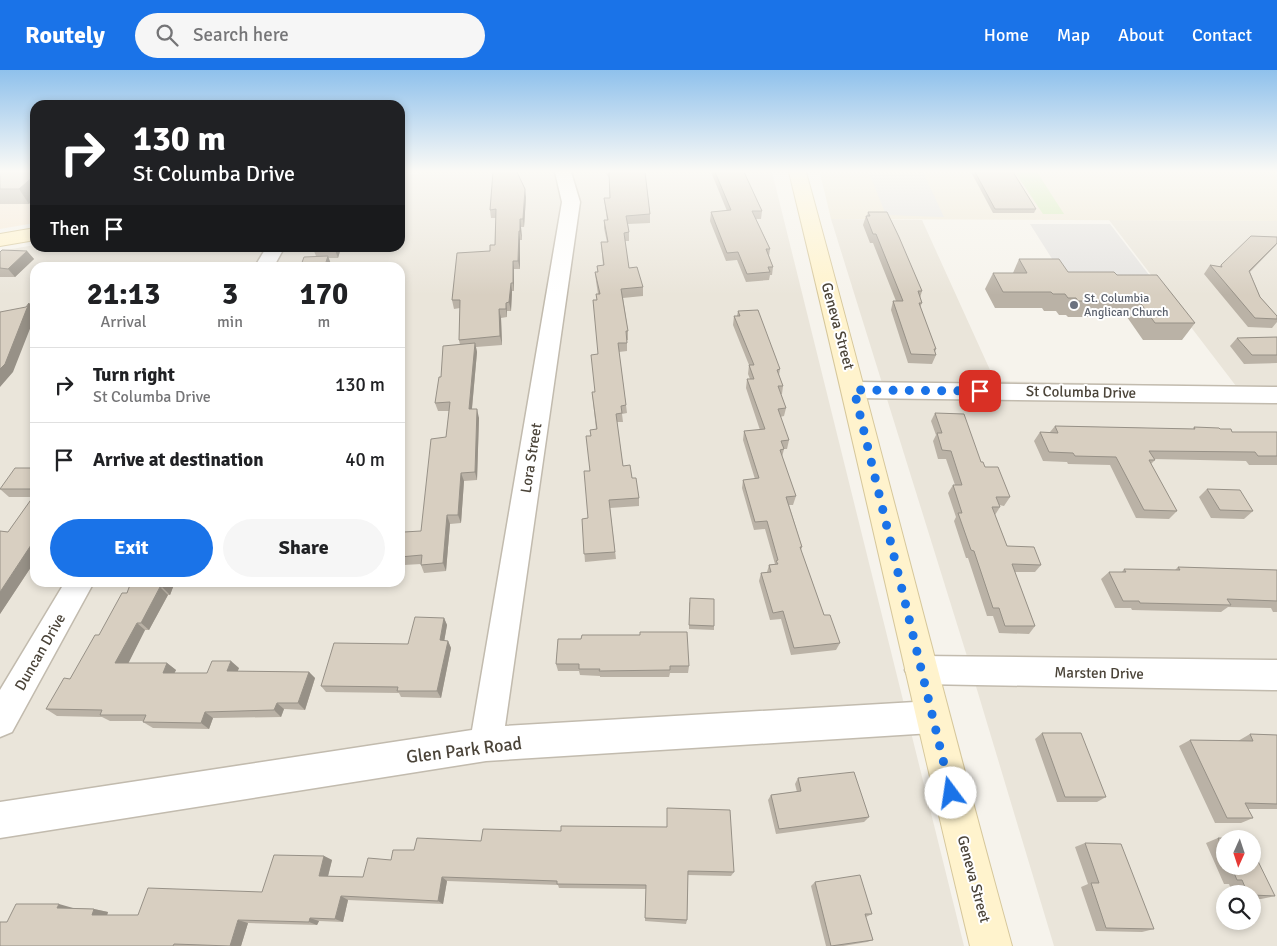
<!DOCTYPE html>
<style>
:root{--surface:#fff;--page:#f6f6f6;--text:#202124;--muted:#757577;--line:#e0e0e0;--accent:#1a73e8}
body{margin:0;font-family:Signika,sans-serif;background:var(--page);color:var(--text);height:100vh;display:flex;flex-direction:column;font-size:19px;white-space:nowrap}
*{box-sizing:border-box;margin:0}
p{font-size:16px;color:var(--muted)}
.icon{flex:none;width:28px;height:28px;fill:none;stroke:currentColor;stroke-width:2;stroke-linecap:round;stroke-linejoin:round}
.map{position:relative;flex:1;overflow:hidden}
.side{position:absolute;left:30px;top:192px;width:375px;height:325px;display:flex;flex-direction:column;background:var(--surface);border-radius:15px;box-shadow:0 2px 8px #0003}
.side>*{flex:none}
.top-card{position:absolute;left:30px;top:30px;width:375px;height:152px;border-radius:15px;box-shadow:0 2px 8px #0003;background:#202124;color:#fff;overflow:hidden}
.needle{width:32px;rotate:183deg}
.fabs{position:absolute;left:1216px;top:760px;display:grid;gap:10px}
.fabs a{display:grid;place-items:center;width:45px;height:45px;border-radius:50%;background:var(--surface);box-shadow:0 2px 8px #0003;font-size:25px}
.pin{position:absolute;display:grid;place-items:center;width:42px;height:42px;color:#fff;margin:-21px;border-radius:10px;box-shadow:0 2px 8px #0006}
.me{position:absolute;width:55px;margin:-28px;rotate:346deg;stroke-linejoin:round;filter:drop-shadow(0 0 4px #0008)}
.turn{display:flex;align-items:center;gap:18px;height:105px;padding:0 20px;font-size:22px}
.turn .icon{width:65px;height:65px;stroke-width:2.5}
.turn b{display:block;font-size:35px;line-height:42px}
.then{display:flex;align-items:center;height:48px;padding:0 20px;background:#0003;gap:10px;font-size:19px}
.eta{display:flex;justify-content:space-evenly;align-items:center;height:85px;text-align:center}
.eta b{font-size:30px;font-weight:700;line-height:35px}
.cta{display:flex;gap:10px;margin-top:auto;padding:10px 20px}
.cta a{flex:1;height:58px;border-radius:30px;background:var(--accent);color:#fff;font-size:20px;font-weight:700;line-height:58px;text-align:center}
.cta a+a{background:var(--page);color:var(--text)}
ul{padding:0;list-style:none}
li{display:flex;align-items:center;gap:15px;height:75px;padding:0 20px;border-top:1px solid var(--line)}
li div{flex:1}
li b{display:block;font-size:19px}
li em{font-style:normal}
header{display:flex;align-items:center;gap:30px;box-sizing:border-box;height:70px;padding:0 25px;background:var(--accent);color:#fff}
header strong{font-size:24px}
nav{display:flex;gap:28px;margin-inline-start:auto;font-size:18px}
.search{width:350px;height:45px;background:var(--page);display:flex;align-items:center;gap:12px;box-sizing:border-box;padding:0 18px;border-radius:28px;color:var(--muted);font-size:19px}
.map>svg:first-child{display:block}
</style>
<header>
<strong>Routely</strong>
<div class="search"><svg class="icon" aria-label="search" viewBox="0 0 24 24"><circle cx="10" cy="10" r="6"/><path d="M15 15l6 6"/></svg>Search here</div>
<nav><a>Home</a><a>Map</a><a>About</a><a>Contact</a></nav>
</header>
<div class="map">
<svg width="1277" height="876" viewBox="0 0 1277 876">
<rect width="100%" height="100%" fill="#f6f3ec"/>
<!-- residential -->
<path fill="#eae5da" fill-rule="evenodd" d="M425,102H772L964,876H0V181L35,175V178H400V107ZM35,198H400V512H35Z
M831,149L922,150L995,311L1236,316L1109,150L1277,151V876H1054L966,583ZM1225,769H1252V796H1225ZM1225,824H1252V851H1225Z"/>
<!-- commercial -->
<path fill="#f7ead8" d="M0,102H35V153L0,159Z"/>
<!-- education -->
<path fill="#efe8d6" d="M1274,102L1277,105V151L831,149L820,103Z"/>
<!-- green -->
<path fill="#d2eab5" d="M1015,102H1037L1064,144H1043Z"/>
<!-- parking -->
<path fill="#e5e3e0" d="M923,102L944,147L886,145L869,103Z
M1030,154H1110L1156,214H1068Z"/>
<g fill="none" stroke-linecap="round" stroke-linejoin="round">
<!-- street casing -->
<g stroke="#c2bbae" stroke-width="3">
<path id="street" d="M555,102H571L580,132L505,656L932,631L943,636L948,647L943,658L932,663L486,691L0,768V732L472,660L562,132Z
M266,178H284L273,198H254Z
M854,312L1277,317V333L854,328L846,325L843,320L846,315Z
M65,512H94L12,662L0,667V620Z
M921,586L1277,590V620L921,614L910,610L905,600L910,590Z"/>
</g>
<!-- secondary casing -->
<g stroke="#d6c79b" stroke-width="2">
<path id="secondary" d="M789,102H806C877,360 941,619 1012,876H970C908,619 852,360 789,102Z
M35,158V170L0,176V164Z"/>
</g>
<!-- street -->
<use href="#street" fill="#fff" fill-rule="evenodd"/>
<!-- secondary -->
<use href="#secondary" fill="#fff3cd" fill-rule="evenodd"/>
</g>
<!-- wall -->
<path fill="#bab2a6" d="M0,102H35L29,134H0Z
M605,102H645L650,144V153L628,154L629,162V171H625L629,198L643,217V226L623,228L628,261V270H627V281L619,282L626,335L627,343L622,344L623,352H617L623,396L632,408L639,428V436L610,438L616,489L585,492L582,449L588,448L591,366L596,359L592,322H595L598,284L597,230L598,224L596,211L595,202H598L597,196L603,195L601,172H607L604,158V150H607L604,128H610L609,108Z
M711,102H744L762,141L761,149H756L770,179L769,186L773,197L772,205H770L769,210L746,212L737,190L726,191L710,151L711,142L727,141Z
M971,102H1013L1036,139L1034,143H993Z
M526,127L524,157H521L522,170H520V199H514V221H512L511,241H507V247L501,248L502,275L476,277L477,282L472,339L479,348L477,410L464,411L461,453L450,454L446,501L424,503L421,495V494L404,495L400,487L421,461L446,367L449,341H438L435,333L441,307L460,275L459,270L460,238L454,239L452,230L495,175L496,148H491L490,140Z
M868,142L922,221L920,228L922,233L920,237L936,279L935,282L936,285L932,294L908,293L891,240L893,231H896L873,173H870L863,155L866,146H867Z
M1277,174L1250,202L1260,227L1277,246V252L1272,258L1248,257L1204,204L1210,195L1219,197L1221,195Z
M341,178L338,188H328L331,194L330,198H300L316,186L314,181Z
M27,181L34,189L15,207H0V182Z
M1019,189L1068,202L1117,205L1195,253L1182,270H1143L1127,247H1068L1066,245H1059L1056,241H1044L1042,238H995L985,219L993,203H1013Z
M738,241L780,299L779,305L783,316L782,324H781L786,338L784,346L780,347L789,370L787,379H784L782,387L796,426L793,435H789L802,477L801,480L824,545L840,573L836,580L791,585L781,549L770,550L759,511L761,503L767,502L769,495L775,494L765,459L754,460L742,418L743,410L755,409L743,370L744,361L760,360L746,318L747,309H750L748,304L749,295L733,255L734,246H737Z
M1277,267V293L1244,294L1230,276L1237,268Z
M935,343L981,392L1010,427L1004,436L999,435L1000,437L995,445L1007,476L1041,495L1035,502H1015L1035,556L1029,564L999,563L993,546H987L968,488H966L954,451L956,447L948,423L953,415H955L946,389H938L933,371L936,365L931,351Z
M1055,356L1193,359L1194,357L1220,359L1232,362H1277V395H1249L1246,391L1154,389L1155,390L1151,394L1177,441L1169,449L1136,448L1110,395L1068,394L1067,392L1043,391L1034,371L1040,362H1050Z
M35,398V491L0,544V461L8,462L33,427H9L0,419Z
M1207,419L1253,441L1244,449L1211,448L1199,427Z
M1178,497L1277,500V542H1273L1271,538L1228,537L1221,542L1132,540L1131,538H1115L1101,509L1109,502H1122L1124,499L1175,500Z
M175,512L170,525H168L149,560H145L128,593H167L176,600L174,603H207L239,598L237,601L309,602L315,608L305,640L284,639L281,647L213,648L209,659L153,658L143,652L144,651H110L102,647L57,646L46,639L70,609L127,523Z
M689,532L714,556V560L689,559Z
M444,548L447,555L444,571H448L451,578L441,628L401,627L399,623L326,622L321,616L408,574Z
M558,569L689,596L688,603H670L669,607H600V606L580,605L579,601H558L556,594Z
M1042,663L1106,727L1097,732H1057L1035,669Z
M1250,664L1277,665V739H1248L1253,748L1241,753H1215L1179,676L1190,670L1238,671Z
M798,708L869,747L864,752L776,764L768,730L771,725L797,722L795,714Z
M667,738L734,802L731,806L688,805L687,850L686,854L645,851L646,819L559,818L558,815L447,811L443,834L348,830L343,852L319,851L317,855L248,853L241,876H0L7,852L73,838L94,839L108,842L107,845H138L262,822L324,786L332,790L328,806L363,807L391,790L414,780L561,761L667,757Z
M1218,768L1225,769V796H1252L1275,826L1261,829H1252V824H1233L1229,814H1224L1206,773Z
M1085,773L1154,859L1142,862L1096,861L1081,817L1088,814L1075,777Z
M815,812L872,844L866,847L873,870L867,872L843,876H826L811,816Z"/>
<!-- shaded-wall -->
<path fill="#979187" d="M35,105V128L29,134L19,119Z
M525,119L526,127L524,157L523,149Z
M520,149L521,157L522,170L520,161Z
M519,161L520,170V199L518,191Z
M1277,173L1276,175L1242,209L1249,201Z
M336,178H341L338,188L335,180Z
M27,181L34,189L15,207L8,199Z
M328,186L331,194L330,198H324Z
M513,191L514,199V221L513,213Z
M511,213L512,221L511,241L509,232Z
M29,233L35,240V246L13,302L0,317V299Z
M506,233L507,241V247L506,239Z
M499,239L501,248L502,275L500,266Z
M475,273L477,282L471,348L469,339Z
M477,339L479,348L477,410L475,402Z
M461,403L464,411L461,453L458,445Z
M447,445L450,454L446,501L443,493Z
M35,469V491L0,544V522Z
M164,512H175L170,525L162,517Z
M160,517L168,525L149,560L141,553Z
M444,548L447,555L443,578L440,570Z
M137,553L145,560L125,600L115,593Z
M448,571L451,578L441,628L437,621Z
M231,591L239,598L235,608L227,601Z
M167,593L176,600L171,610L163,603Z
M309,602L315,608L305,640L298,633Z
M277,633L284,639L281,647L274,640Z
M205,642L213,648L209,659L201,653Z
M324,786L332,790L327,810L319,806Z
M442,807L447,811L443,834L438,831Z
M341,826L348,830L343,852L335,849Z
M59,834L73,838H57Z
M94,839L108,842L106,849L92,845Z
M310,848L319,851L317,855L309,852Z
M238,850L248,853L241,876H230Z"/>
<!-- building -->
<path fill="#d8cfc1" stroke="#979187" d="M0,102H35V105L19,119H0Z
M493,102H517L525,119L523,149H520V161H519L518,191H513V213H511L509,232L506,233V239H499L500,266L459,270L460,230H452L457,183L490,181V175H495L496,139L490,140Z
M609,102H645L650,144L626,146L629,162L624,163L629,198L637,197L643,217L621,219L628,261H626L627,273H618L626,335L621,336L622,343L616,344L623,396L630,395L632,408H636L639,428L609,430L615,482L584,484L582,449L588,448L584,401H590L586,366H591L590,360L597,359L592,322H595L591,285L598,284L593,230H597L596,224H600L595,202H598L597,196L604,195L601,172H608L604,150H608L604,128H610Z
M715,102H744L762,141H752L770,179H766L773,197H768L770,202L747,204L738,182L727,183L711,142L731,140Z
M975,102H1013L1036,139H995Z
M868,142H887L899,167L922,221H918L922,233H919L936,279H934L936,285L911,284L893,231H903L876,164H873L866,146H870Z
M1251,166L1277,167V173L1249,201L1260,227L1277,246V249L1255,248L1210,195L1222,197L1221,195Z
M315,178H336L335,180L314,181Z
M2,180L27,181L8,199L0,198V182Z
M328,186L324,198H300L304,187Z
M1019,189H1059L1068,202H1114L1117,205H1157L1195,253H1155L1139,231H1078L1076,228H1068L1065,224H1053L1051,222H1003L993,203H1027Z
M29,233L5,294L0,299V242L26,237Z
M758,240L780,299L777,300L783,316H778L786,338L778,339L789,370L781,371L784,379L780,380L796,426L786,427L802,477H800L824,545H830L840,573L794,578L783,541L773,543L761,503L771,502L769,495L778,494L776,491L778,490L767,451L755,452L743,410L759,408L744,361L765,359L747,309H754L749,295H754L734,246H740L738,241Z
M1277,267V285H1252L1237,268Z
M475,273L469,339H477L475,402L461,403L458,445H447L443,493L421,495L422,485L400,487L404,462L421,461L431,369L446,367L450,332L435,333L439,307H441L443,276Z
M935,343L964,344L981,392H983L985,397H998L1010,427H996L1000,437H992L1007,476L1034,477L1041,495L1012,494L1035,556H1005L999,538H993L974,481L971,480L958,443H962L953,415H962L951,381L942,380L937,363H942Z
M1055,356L1195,359L1194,357L1219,358L1220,359H1231L1232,362H1277V386H1258L1255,382L1149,381L1155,390H1149L1177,441L1144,440L1116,387L1075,386L1073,383L1049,382L1040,362L1058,363Z
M15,398H35V419H0Z
M1207,419L1240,420L1253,441L1220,440Z
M35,424V469L0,522V461L8,462Z
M1178,497L1277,500V531L1227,529L1231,535L1140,533L1139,531H1123L1109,502H1126L1124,499L1180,500Z
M131,512H164L162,517H160L141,553H137L115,593H167L163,603H207L212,591H231L227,601L309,602L298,633H277L274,640L205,642L201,653L143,652L146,645H100L102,640L46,639L64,608L70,609L95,565H99L122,523H127Z
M690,528L714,529V556L689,555Z
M415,547L444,548L440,570L448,571L437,621H397L398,617L321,616L334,573L408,574Z
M640,562H687L689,596H670V600L599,601L600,599H579V594H556L558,569H581L582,565H640Z
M1042,663H1081L1106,727H1065Z
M1250,664L1277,665V734L1245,733L1253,748H1227L1190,670L1253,671Z
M854,702L869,747L779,759L771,725L801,721L798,708Z
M667,738L730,740L734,802L688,801L687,850L645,848L646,815L557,814V811L442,807L438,831L341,826L335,849L310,848L309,852L238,850L230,876L174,874L173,876H0V852H7L16,834H59L57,838L94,839L92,845H138L148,818L262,822L274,785L324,786L319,806L363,807L368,788L391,790L393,780H414L417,768L481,771L483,759L561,761V756L667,757Z
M1218,768L1240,769H1225V784Z
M1085,773L1121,774L1154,859L1106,858L1091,813H1099Z
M1252,779L1275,826L1252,825V824H1248L1242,810H1237L1231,796H1252Z
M860,805L872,844H865L873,870L831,876L815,812Z"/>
<!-- sky -->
<linearGradient id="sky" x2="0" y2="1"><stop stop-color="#8fc1ec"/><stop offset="0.45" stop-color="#fbfaf6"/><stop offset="1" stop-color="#fbfaf6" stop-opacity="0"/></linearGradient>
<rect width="1277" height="225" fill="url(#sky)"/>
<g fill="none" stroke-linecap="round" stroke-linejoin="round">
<!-- route -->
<path stroke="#1a73e8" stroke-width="9" stroke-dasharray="0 16.2" d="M951,723L854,320L980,321"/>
</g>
<!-- markers -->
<circle fill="#6b7280" stroke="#fff" stroke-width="2" cx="1074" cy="235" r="5"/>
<g text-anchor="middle" stroke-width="4" stroke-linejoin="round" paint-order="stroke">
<!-- far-worship labels -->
<g font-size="12" fill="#5b616d" stroke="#fff" text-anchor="start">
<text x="1084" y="232">St. Columbia<tspan x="1084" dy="14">Anglican Church</tspan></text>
</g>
<!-- street labels -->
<g font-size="15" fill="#4b4439" stroke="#fff">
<text transform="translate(838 256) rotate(75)" y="5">Geneva Street</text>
<text transform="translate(1081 322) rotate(1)" y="5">St Columba Drive</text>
<text transform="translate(531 388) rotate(-81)" y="5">Lora Street</text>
<text transform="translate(40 582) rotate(-60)" y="5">Duncan Drive</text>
<text transform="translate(1099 603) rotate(1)" y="5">Marsten Drive</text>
<text transform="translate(974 809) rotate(75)" y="5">Geneva Street</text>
</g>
<!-- near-street labels -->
<g font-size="18" fill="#4b4439" stroke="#fff">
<text transform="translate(464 680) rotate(-7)" y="6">Glen Park Road</text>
</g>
</g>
</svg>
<div class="fabs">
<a><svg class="needle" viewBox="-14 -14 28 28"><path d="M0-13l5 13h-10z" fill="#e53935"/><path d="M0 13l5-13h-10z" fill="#757577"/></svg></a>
<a><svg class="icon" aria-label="search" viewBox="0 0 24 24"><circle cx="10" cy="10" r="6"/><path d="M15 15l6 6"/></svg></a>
</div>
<div class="pin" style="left:980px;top:321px;background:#d93025"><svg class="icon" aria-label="arrive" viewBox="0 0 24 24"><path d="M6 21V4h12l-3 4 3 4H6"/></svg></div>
<svg class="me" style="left:951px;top:723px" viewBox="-20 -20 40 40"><circle r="19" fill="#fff"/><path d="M0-13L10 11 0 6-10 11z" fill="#1a73e8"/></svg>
<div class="top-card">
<div class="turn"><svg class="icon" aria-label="right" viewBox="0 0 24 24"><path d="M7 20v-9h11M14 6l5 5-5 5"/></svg><div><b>130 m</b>St Columba Drive</div></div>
<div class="then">Then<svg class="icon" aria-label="arrive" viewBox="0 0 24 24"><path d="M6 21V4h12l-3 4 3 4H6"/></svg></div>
</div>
<section class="side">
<div class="eta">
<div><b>21:13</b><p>Arrival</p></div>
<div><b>3</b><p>min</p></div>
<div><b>170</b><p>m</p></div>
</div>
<ul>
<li><svg class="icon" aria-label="right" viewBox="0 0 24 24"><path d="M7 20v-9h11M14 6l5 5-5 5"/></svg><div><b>Turn right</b><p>St Columba Drive</p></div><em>130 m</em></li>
<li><svg class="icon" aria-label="arrive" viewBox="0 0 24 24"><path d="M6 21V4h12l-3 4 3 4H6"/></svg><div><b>Arrive at destination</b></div><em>40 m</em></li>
</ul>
<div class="cta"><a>Exit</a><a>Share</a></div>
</section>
</div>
